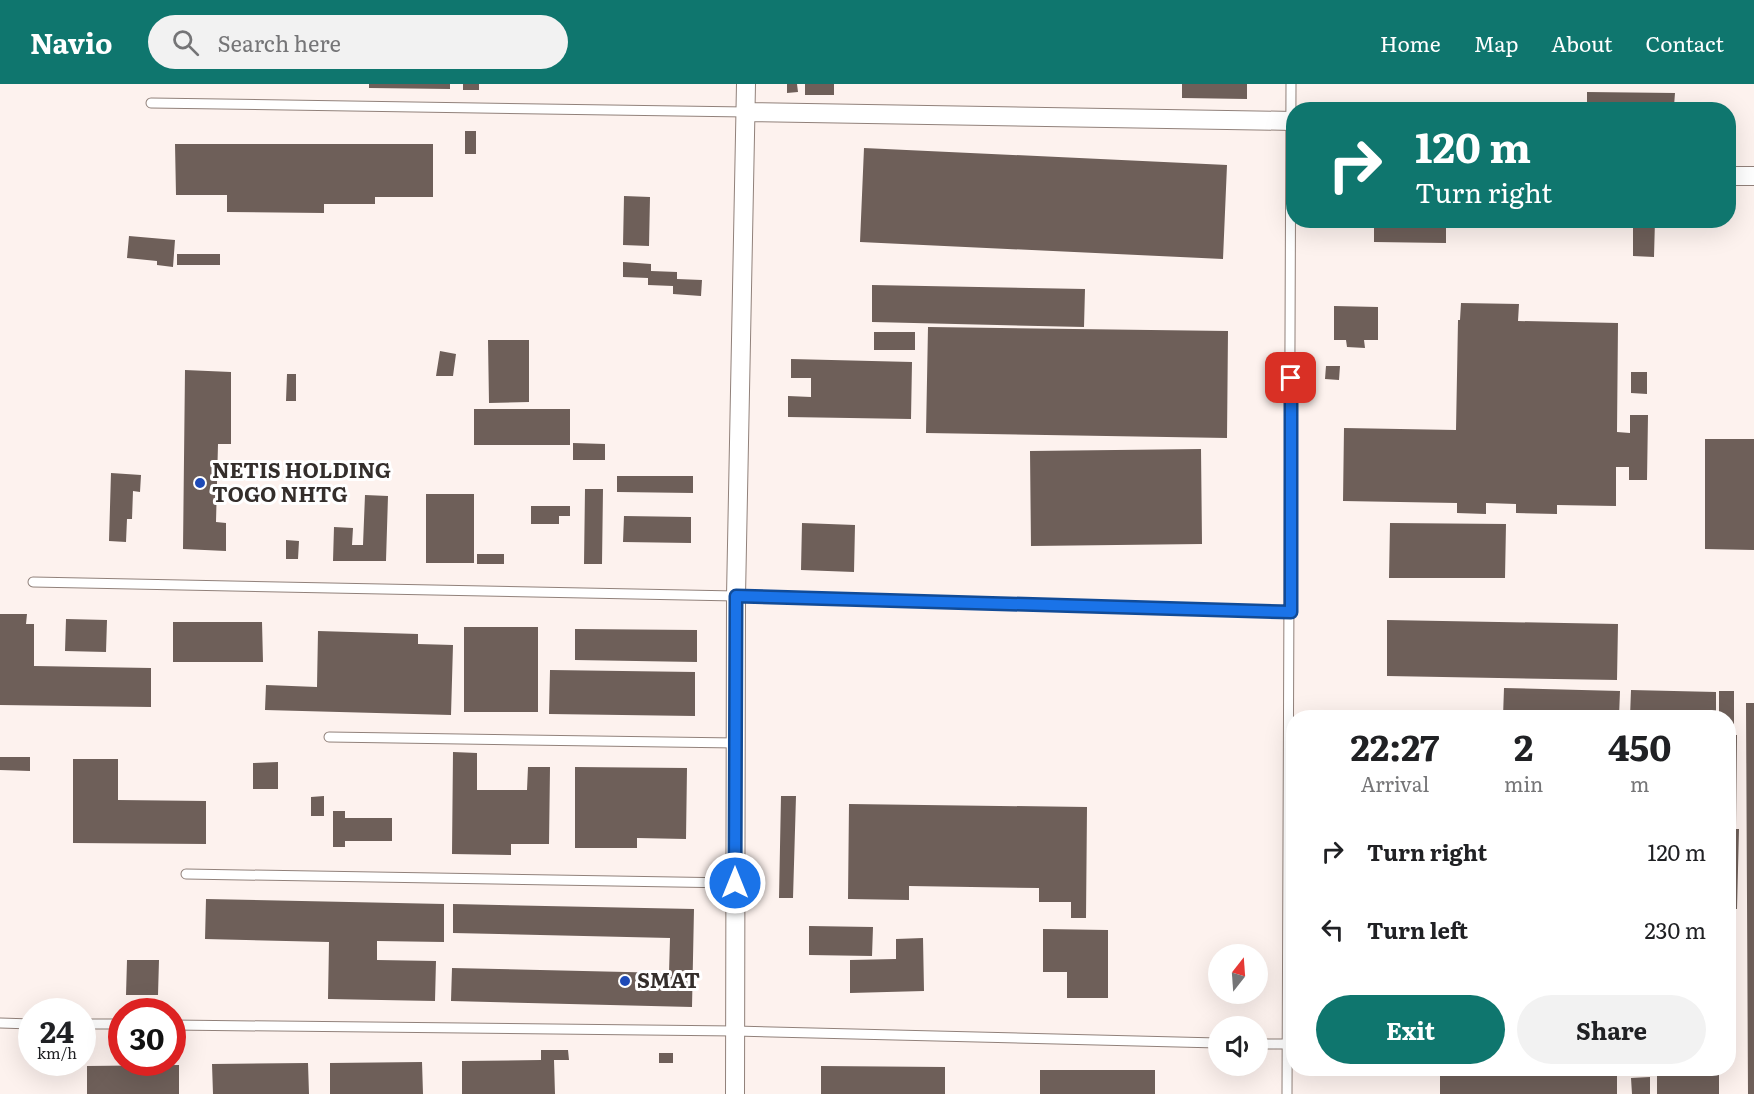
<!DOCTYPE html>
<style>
:root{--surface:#fff;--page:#f2f2f2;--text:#202124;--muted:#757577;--accent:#0f766e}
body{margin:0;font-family:Literata,serif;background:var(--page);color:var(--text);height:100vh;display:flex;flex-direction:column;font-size:22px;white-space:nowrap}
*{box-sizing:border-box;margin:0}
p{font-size:20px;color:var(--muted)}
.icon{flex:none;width:33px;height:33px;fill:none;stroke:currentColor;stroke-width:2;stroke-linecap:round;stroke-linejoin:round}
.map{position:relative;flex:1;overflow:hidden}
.details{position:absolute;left:1286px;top:626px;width:450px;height:366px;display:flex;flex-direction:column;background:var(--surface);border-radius:24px;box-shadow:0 6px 24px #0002}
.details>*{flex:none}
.hud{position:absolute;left:1286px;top:18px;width:450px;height:126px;border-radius:24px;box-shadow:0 6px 24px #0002;background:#0f766e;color:#fff;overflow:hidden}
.needle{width:39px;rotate:17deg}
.fabs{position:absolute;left:1208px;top:860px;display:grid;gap:12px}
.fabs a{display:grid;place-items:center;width:60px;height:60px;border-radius:50%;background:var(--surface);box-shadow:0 6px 24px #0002;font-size:30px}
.speed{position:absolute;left:18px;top:914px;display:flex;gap:12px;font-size:30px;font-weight:700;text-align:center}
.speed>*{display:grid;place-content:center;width:78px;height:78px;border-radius:50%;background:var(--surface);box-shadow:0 6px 24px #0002;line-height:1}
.speed small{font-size:15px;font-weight:400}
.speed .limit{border:9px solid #d22;background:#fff;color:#111}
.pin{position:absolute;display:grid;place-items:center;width:51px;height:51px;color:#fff;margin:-26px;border-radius:12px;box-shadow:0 3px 9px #0006}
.me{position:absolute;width:66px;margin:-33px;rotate:0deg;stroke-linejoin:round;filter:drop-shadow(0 0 4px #0008)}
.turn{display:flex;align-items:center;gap:21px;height:126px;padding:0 30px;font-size:27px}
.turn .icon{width:78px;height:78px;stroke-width:2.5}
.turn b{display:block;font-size:42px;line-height:51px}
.eta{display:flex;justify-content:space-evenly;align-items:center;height:102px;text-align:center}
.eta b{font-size:36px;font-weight:700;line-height:42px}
.action{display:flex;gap:12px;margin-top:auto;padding:12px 30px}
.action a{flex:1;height:69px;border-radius:36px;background:var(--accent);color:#fff;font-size:24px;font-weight:700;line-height:69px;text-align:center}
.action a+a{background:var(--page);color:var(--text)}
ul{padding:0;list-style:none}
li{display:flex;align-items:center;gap:18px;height:78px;padding:0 30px}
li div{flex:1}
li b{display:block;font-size:22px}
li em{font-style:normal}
header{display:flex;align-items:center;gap:36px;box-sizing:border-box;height:84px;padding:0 30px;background:var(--accent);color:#fff}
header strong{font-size:28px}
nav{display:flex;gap:33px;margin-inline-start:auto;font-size:21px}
.search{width:420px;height:54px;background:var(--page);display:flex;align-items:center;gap:15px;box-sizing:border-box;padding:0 21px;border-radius:33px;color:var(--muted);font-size:22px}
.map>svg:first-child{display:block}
</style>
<header>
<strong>Navio</strong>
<div class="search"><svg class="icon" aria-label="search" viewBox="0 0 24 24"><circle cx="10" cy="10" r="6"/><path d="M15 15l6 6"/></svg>Search here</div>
<nav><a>Home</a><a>Map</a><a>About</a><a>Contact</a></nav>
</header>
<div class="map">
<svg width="1754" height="1010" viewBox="0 0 1754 1010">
<rect width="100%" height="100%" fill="#fdf2ee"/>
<!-- building -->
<path fill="#6e5f59" d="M369,0H450V5L369,4Z
M463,0H479V6H463Z
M787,0H797L798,8L787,9Z
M805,0H834V11H805Z
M1182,0H1247V15L1182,14Z
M1587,8L1675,9L1674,22H1695V26H1635L1634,22L1587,20Z
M465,47H476V70H465Z
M175,60H433V113H375V120H324V129L227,128V111H176Z
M864,64L1227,81L1223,175L860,158Z
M624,112L650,113L649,162L623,161Z
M1374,136H1446V159L1374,158Z
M1633,136H1655L1654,173L1633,172Z
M129,152L175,156L173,183L157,181V177L127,174Z
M177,170H220V181H177Z
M623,178L651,180V187L677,188V195L702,196L701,212L673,210V202L648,201V194L623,193Z
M872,201L1085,205L1084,243L872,238Z
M1461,219L1519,220L1518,237L1618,239L1617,348L1630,349V331H1648L1647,396H1629V383H1616V422L1557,421V430L1516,429V420L1486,419V430L1457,429V419L1343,417L1344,344L1456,346L1458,236H1460Z
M1334,222L1378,223V256H1364L1365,264L1347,263L1346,256H1334Z
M928,243L1228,247L1227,354L926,349Z
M874,248H915V266H874Z
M488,256H529V318L489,319Z
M440,267L456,270L453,292H436Z
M791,275L912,278L911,335L788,333V312L811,313V294H791Z
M1326,282H1340L1339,296L1325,295Z
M185,286L231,288V360H218L216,438L226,439V467L183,465Z
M1631,288H1647V310L1631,309Z
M287,290H296V317H286Z
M474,325H570V361H474Z
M1705,355H1754V466L1705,465Z
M573,359L605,360V376H573Z
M1201,365L1202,460L1031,462L1030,367Z
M111,389L141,391L140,408L133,407L132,435H127L126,458L109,457Z
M617,392H693V409L617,408Z
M585,405H603L602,480H584Z
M426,410H474V479H426Z
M365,411L388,412L386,477H333L334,443L353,444L352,461H363Z
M531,422H570V432H559V440H531Z
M624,432L691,433V459L623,458Z
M802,439L855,441L854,488L801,486Z
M1390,439L1506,440L1505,494H1389Z
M286,456L299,457L298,475H286Z
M477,470H504V480H477Z
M0,530H27L26,540H34V582L151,584V623L0,621Z
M66,535L107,536L106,568L65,567Z
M1387,536L1618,540L1617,596L1387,592Z
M173,538H262L263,578H173Z
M464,543H538V628H464Z
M575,545L697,546V578L575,576Z
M318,547L418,550V560L453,561L451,631L265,626L266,601L317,603Z
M550,586L695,588V632L549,630Z
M1504,604L1620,607L1619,633H1503Z
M1631,606L1716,608V633H1630Z
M1719,607H1734V648H1728V633H1719Z
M1746,619H1754V1010H1748Z
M1728,651H1737L1736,742H1728Z
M453,668L477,669V706H527L528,683H550L549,760H511V771L452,770Z
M0,673H30V687L0,686Z
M73,675H118V716L206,717V760L73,759Z
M278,678V705H253V679Z
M575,683L687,684L686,755L637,754V764H575Z
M324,712V732H311V713Z
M781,712H796L793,814H779Z
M849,720L1087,723L1086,834H1071V818H1039V804L909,802V816L848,815Z
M333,727H345V734H392V757H345V763H333Z
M1728,745H1739L1737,825H1728Z
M206,815L444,820V858L377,857V876L436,877L435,917L328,915L329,858L205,855Z
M453,820L694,825L692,923L451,917L452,884L669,889L670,854L453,849Z
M809,842L873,843L872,872L809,871Z
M1043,845L1108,846V914H1067V888H1043Z
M923,854L924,907L850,909V876L896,875V855Z
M127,876H159L158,911H126Z
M541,966H568L569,976H554L555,1010H462V977L541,976Z
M659,969H673V979H659Z
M422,978L423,1010H330V979Z
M308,979L309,1010H213L212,980Z
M179,981V1010H87V982Z
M821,982L945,983V1010H821Z
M1617,984H1719V1010H1657V987Z
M1440,985L1617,988V1010H1440Z
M1040,986H1155V1010H1040Z
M1650,993V1010H1632L1631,994Z"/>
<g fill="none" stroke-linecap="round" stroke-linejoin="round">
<!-- service casing -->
<g stroke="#91817a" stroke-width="11">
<path id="service" d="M151,19L746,28
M33,498L736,512L1291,528
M329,653L736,659
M186,790L735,799
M0,939L32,940
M82,940H122
M172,941L735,947L1218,959
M1257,960H1285
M1287,1010L1291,0"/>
</g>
<!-- minor casing -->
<g stroke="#91817a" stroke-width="20">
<path id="minor" d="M746,28L1293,37
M1728,92H1754
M735,1010L736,512L746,0"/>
</g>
<!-- service -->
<use href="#service" stroke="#fff" stroke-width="9"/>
<!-- minor -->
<use href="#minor" stroke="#fff" stroke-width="18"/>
</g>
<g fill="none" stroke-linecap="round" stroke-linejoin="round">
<!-- route casing -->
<g stroke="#114b97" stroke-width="15">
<path id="route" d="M735,799L736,512L1291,528V294"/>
</g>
<!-- route -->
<use href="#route" stroke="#1a73e8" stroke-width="10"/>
</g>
<!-- markers -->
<g fill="#1e4ab7" stroke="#fff" stroke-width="2">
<circle cx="200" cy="399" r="6"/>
<circle cx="625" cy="897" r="6"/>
</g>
<g text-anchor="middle" stroke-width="6" stroke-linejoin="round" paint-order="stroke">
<!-- poi labels -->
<g font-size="21" font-weight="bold" fill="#342e2b" stroke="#fff" text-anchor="start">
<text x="212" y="394">NETIS HOLDING<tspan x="212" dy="24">TOGO NHTG</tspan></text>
<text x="637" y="904">SMAT</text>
</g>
</g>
</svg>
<div class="fabs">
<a><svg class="needle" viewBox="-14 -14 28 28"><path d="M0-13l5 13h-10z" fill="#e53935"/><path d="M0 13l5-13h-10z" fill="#757577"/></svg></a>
<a><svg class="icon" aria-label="sound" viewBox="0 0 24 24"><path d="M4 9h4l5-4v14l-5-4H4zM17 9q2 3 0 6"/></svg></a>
</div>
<div class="speed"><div>24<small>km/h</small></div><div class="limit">30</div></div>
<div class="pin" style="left:1291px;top:294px;background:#d93025"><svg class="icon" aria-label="arrive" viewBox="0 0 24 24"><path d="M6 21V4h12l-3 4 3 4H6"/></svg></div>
<svg class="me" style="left:735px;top:799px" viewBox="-20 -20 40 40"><circle r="17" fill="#1a73e8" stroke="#fff" stroke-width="3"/><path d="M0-11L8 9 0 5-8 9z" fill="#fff"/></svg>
<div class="hud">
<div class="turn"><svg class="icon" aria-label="right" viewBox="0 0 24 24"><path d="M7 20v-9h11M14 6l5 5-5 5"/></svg><div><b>120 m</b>Turn right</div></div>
</div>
<section class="details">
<div class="eta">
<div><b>22:27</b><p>Arrival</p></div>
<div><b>2</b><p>min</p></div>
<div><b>450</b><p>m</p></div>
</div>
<ul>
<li><svg class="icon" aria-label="right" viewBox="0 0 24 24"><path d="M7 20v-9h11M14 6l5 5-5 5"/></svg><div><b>Turn right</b></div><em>120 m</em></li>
<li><svg class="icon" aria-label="left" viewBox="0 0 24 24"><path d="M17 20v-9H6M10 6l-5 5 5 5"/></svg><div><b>Turn left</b></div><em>230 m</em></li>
</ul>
<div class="action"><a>Exit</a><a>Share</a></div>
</section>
</div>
